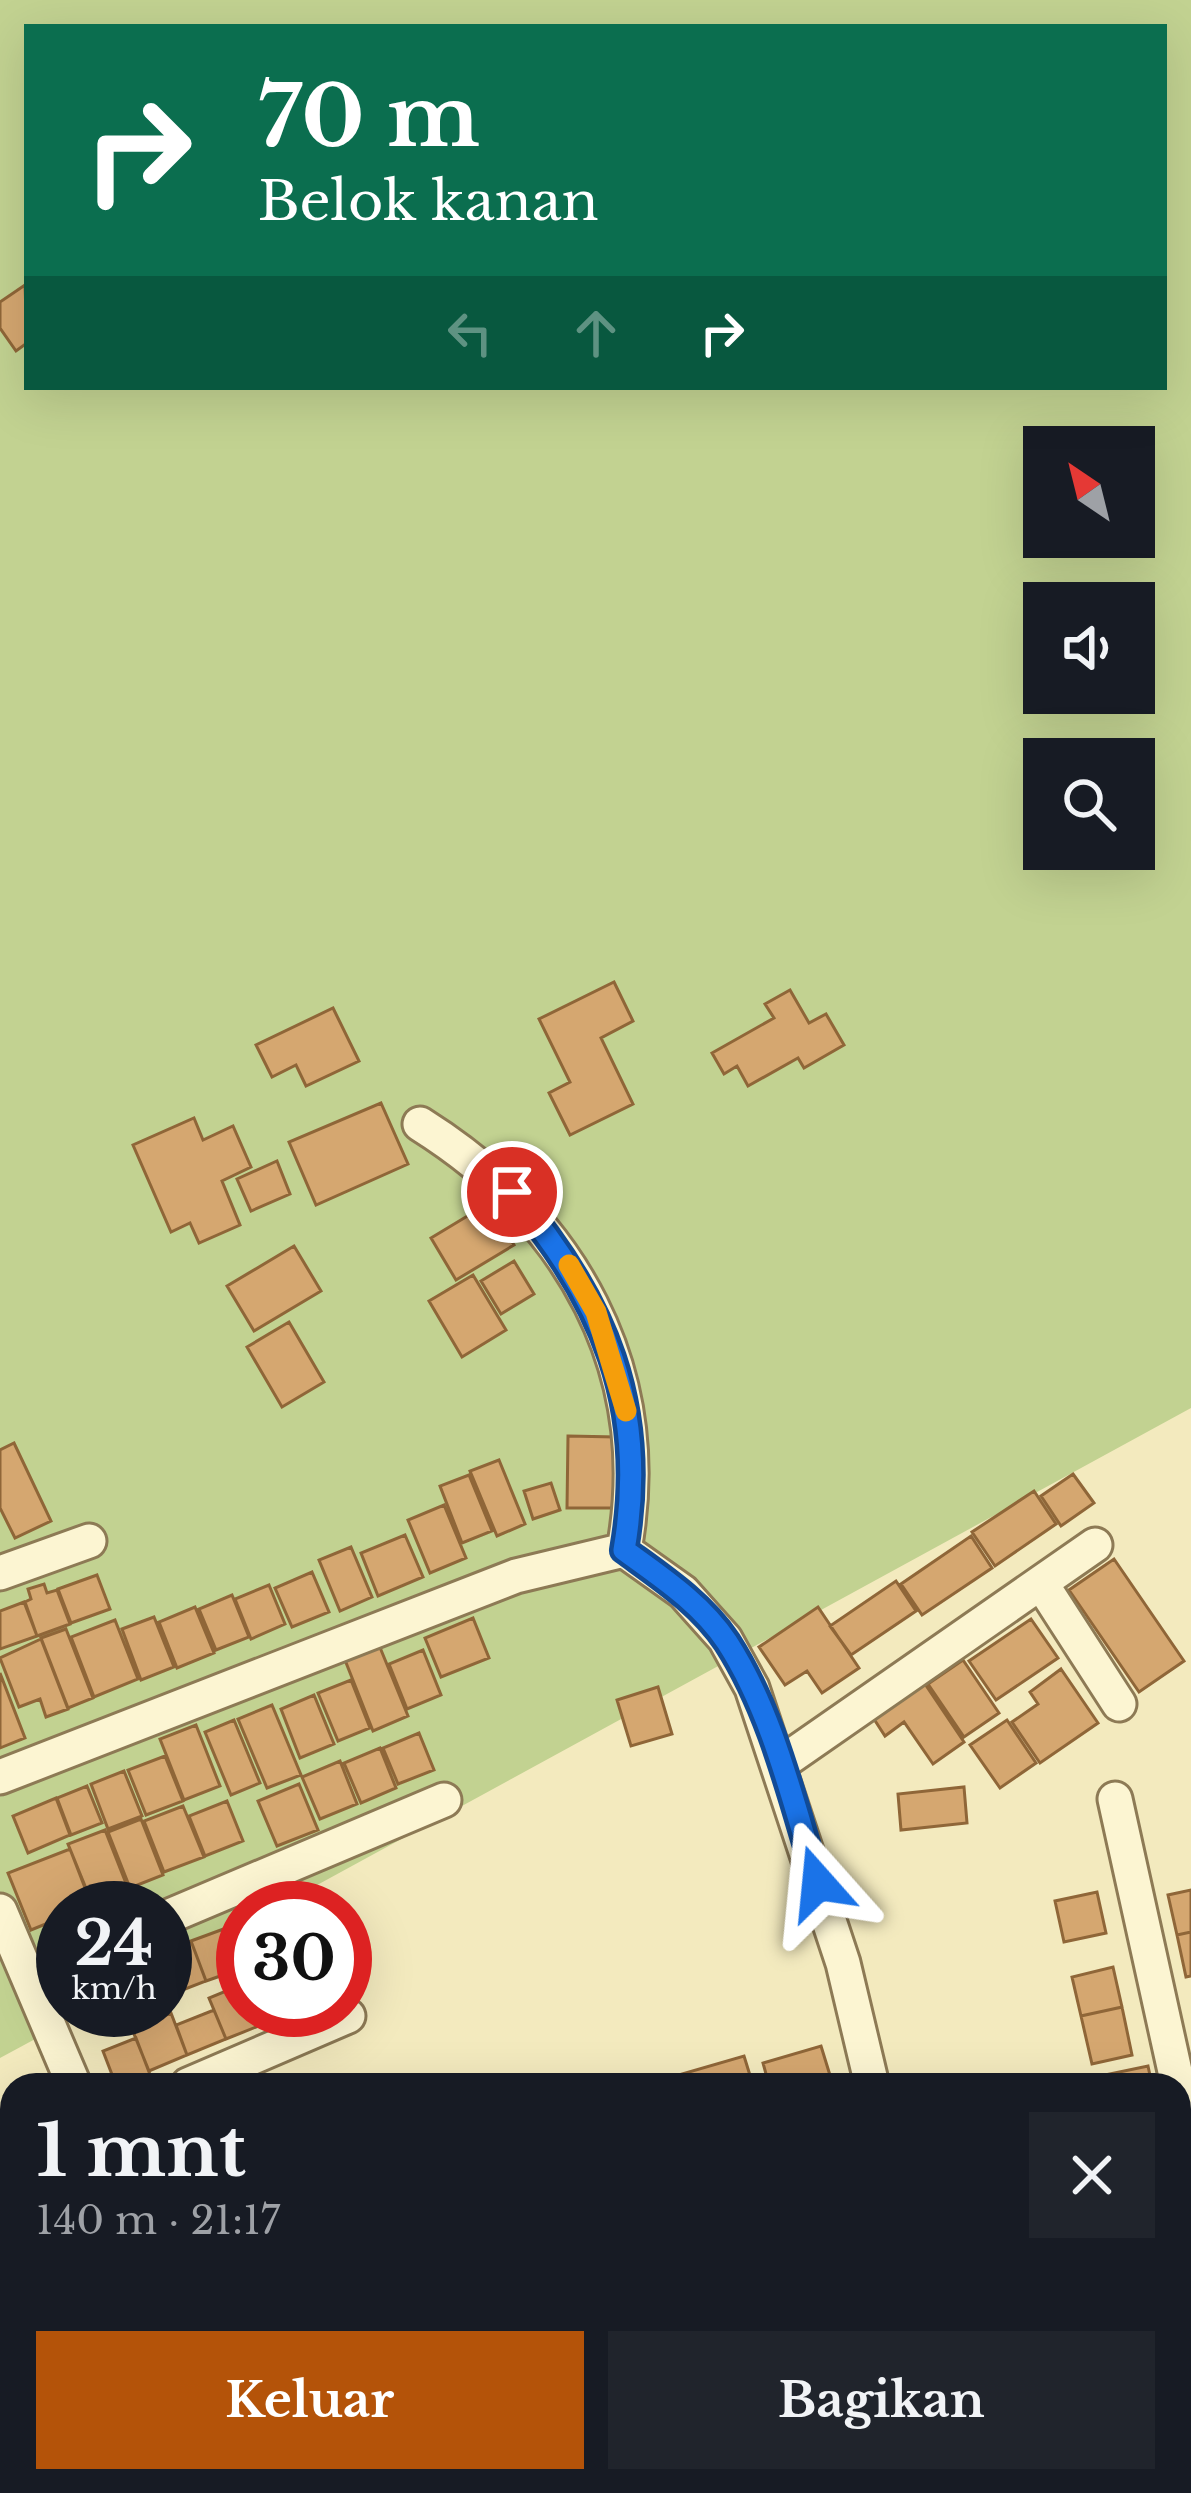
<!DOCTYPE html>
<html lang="id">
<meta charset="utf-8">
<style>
:root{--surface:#171b24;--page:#20242c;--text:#f1f3f6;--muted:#9ea1a6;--accent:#b45309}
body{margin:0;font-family:"Libre Baskerville",serif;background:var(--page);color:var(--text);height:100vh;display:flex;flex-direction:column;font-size:45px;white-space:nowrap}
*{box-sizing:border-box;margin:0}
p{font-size:39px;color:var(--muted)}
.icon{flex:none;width:66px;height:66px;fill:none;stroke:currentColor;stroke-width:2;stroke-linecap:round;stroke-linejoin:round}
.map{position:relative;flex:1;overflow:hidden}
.side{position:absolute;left:0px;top:2073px;width:1191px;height:420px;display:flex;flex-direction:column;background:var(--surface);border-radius:36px 36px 0 0;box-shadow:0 12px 48px #0002}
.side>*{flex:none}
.guide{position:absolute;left:24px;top:24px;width:1143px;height:366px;border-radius:0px;box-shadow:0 12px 48px #0002;background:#0b6e4f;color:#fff;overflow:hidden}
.needle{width:78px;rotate:325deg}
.fabs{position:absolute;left:1023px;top:426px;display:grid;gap:24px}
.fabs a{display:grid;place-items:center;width:132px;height:132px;border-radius:0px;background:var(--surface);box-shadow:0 12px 48px #0002;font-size:60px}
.speed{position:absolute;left:36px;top:1881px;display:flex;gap:24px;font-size:60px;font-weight:700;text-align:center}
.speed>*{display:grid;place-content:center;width:156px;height:156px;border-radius:50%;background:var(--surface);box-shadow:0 12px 48px #0002;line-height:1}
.speed small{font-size:30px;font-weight:400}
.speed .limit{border:18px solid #d22;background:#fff;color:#111}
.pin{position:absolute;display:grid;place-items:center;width:102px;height:102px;color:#fff;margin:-51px;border:6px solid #fff;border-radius:50%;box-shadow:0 3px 12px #0007}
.me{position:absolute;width:132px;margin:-66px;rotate:342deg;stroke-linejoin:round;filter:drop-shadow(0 0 9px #0008)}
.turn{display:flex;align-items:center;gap:42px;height:252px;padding:0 36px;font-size:54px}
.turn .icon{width:156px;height:156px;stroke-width:2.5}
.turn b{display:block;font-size:84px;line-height:102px}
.lanes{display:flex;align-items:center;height:114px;padding:0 36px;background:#0003;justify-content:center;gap:60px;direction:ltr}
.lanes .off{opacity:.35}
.round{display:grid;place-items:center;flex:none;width:126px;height:126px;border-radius:0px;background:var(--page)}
.head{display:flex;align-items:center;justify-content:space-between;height:204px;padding:0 36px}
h1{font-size:72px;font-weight:700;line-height:90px}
.button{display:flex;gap:24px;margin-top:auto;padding:24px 36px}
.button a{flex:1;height:138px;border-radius:0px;background:var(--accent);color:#fff;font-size:48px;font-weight:700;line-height:138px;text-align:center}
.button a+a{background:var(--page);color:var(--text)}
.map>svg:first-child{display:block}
</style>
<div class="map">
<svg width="1191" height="2493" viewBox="0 0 1191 2493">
<rect width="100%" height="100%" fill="#f3eabe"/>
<!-- green -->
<path fill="#c2d291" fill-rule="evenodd" d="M0,0H1191V1408L275,1908H243V1926L165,1968V1908H63V2010H89L0,2058ZM27,27H1164V387H27ZM1044,447H1134V537H1044ZM1044,603H1134V693H1044ZM1044,759H1134V849H1044Z"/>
<!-- building -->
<path fill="#d5a770" stroke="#8f6638" stroke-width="3" d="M25,285L27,343L16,351L0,328V302Z
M614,982L633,1021L601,1038L633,1104L570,1135L549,1093L570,1082L539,1019Z
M790,990L809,1023L826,1014L844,1045L804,1068L798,1058L748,1086L737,1066L724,1074L712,1053L774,1018L765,1004Z
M333,1008L359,1061L306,1086L296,1065L272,1077L256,1045Z
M381,1103L408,1164L316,1205L289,1142Z
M194,1118L203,1140L233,1126L251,1167L222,1181L240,1225L199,1243L190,1223L171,1232L133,1145Z
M277,1161L290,1194L251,1211L237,1179Z
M489,1203L514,1245L456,1280L431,1238Z
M294,1246L321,1291L254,1331L227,1286Z
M514,1261L534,1294L501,1314L481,1281Z
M473,1275L506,1330L462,1357L429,1301Z
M289,1322L324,1382L282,1407L247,1347Z
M568,1436L616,1437L615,1508H567Z
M14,1443L51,1521L15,1538L0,1508V1450Z
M499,1460L525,1524L497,1536L470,1471Z
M1073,1474L1094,1503L1061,1526L1041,1496Z
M469,1475L492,1531L462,1543L440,1486Z
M551,1483L560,1510L533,1519L524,1491Z
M1034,1491L1056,1524L995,1566L972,1532Z
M444,1505L466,1558L430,1573L408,1520Z
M405,1535L423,1577L378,1596L361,1553Z
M971,1536L992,1568L922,1615L901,1584Z
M351,1547L372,1597L340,1611L319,1560Z
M1114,1559L1184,1661L1139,1692L1069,1590Z
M312,1572L329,1612L292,1627L275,1588Z
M97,1575L110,1609L71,1623L58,1589Z
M896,1581L916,1611L851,1655L830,1626Z
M44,1584L47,1593L57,1590L70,1624L37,1636L25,1602L31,1599L28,1589Z
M269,1585L285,1624L251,1639L235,1599Z
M232,1595L249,1637L216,1650L199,1609Z
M24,1602L37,1636L0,1649V1611Z
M195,1607L214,1653L177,1668L159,1622Z
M818,1607L859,1668L822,1693L807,1671L785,1685L759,1647Z
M154,1617L174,1667L141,1680L122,1629Z
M473,1618L489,1658L441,1677L425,1638Z
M1031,1619L1058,1658L996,1700L969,1661Z
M115,1620L138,1679L94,1697L71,1637Z
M66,1629L93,1698L68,1708L41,1638Z
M41,1639L68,1709L46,1717L40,1699L19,1707L0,1658Z
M379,1645L408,1716L373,1731L345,1660Z
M423,1650L441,1695L407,1709L389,1664Z
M963,1660L999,1713L964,1737L928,1684Z
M1061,1669L1098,1723L1040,1763L1012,1722L1038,1704L1030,1692Z
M0,1673L25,1738L0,1748Z
M351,1680L370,1728L338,1741L318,1693Z
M923,1681L964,1742L933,1764L904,1722L885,1736L872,1716Z
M658,1687L672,1734L631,1746L617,1700Z
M314,1695L334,1744L300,1758L281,1709Z
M272,1705L301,1775L267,1788L238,1719Z
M234,1720L260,1783L231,1795L205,1732Z
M1007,1720L1036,1763L1000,1788L970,1745Z
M196,1725L220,1786L184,1800L160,1739Z
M419,1733L434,1770L398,1784L383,1748Z
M380,1748L396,1788L361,1803L344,1763Z
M165,1756L183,1801L146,1815L128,1770Z
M340,1761L357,1804L320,1819L302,1777Z
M124,1771L142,1816L108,1829L91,1784Z
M299,1784L318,1830L277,1846L258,1801Z
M87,1786L102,1823L71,1835L57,1798Z
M964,1787L967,1823L901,1830L898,1794Z
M56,1798L70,1835L28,1853L13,1816Z
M227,1801L243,1841L205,1856L189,1816Z
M183,1806L204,1857L164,1872L144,1821Z
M141,1819L163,1875L130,1888L108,1832Z
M105,1830L131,1896L94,1908L68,1844Z
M70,1849L92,1906L63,1908V1917L31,1930L8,1873Z
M1191,1890V1932L1177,1935L1168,1895Z
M1097,1892L1106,1933L1064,1942L1055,1901Z
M243,1921V1964L229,1927Z
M229,1927L243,1968L206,1981L191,1941Z
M1191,1932V1976L1186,1977L1177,1935Z
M191,1941L206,1981L167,1996L165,1950Z
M1113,1967L1122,2007L1081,2016L1072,1977Z
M243,1984V2010H255L261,2025L226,2039L209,1998Z
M1122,2007L1132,2055L1092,2064L1081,2016Z
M214,2010L226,2039L187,2055L176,2025Z
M255,2010H300L261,2025Z
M171,2013L187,2055L149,2071L132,2029Z
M136,2038L154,2085H116L103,2051Z
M821,2046L833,2085H769L763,2063Z
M744,2056L753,2085H677L675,2076Z
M1148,2066L1152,2085H1087L1086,2079Z
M12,2274V2326L0,2330V2278Z
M12,2332V2378L0,2343V2336Z
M0,2348L12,2382V2388L0,2392Z
M12,2460V2481H58L63,2493H11L1,2464Z
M295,2481H374L377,2493H297Z"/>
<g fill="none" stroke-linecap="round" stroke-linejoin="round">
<!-- street casing -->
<g stroke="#8d7a55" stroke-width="39">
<path id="street" d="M420,1124C571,1219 657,1369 624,1550
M0,1573L89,1541
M1041,1583L1119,1704
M780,1764L1095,1545
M0,1777L516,1576L624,1550L683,1592L725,1639L752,1688L843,1963L872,2085
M1115,1799L1178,2085
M0,1911L74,2085
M165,1918L444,1800
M28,1975L63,1961
M188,2085L348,2016
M1179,2089L1191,2143
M1179,2203L1191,2199
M859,2481L862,2493
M118,2493L126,2481"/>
</g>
<!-- street -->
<use href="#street" stroke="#fcf5d2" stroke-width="33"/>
</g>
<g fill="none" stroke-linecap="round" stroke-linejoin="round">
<!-- route casing -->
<g stroke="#114b97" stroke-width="30">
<path id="route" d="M512,1192C604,1299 649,1407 624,1550C661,1577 701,1603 727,1642C773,1713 793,1803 818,1883"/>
</g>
<!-- route -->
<use href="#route" stroke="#1a73e8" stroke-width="21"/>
<!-- slow -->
<path stroke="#f59e0b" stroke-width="21" d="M569,1265L596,1312L626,1411"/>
</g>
</svg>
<div class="fabs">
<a><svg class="needle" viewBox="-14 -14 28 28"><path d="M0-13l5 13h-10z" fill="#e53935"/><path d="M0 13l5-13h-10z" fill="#9ea1a6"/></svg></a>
<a><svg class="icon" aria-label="sound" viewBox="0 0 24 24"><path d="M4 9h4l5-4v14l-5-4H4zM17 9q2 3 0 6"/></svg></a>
<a><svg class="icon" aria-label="search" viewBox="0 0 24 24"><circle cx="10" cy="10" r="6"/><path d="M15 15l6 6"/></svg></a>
</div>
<div class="speed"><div>24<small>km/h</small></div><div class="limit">30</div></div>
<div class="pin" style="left:512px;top:1192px;background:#d93025"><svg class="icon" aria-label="arrive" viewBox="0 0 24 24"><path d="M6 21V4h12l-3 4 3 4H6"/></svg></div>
<svg class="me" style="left:818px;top:1883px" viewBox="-20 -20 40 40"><path d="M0-17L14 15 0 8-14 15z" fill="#1a73e8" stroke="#fff" stroke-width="4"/></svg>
<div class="guide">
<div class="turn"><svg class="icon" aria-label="right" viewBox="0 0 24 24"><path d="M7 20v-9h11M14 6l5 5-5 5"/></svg><div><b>70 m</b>Belok kanan</div></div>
<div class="lanes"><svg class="icon off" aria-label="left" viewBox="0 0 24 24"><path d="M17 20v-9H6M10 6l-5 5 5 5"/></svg><svg class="icon off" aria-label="ahead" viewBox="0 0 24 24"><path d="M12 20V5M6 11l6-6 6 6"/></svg><svg class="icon" aria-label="right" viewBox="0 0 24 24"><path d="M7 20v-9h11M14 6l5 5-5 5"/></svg></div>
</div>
<section class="side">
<div class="head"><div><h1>1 mnt</h1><p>140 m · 21:17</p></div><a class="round"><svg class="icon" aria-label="close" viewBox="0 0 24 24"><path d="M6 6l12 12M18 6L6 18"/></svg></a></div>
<div class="button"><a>Keluar</a><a>Bagikan</a></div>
</section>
</div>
